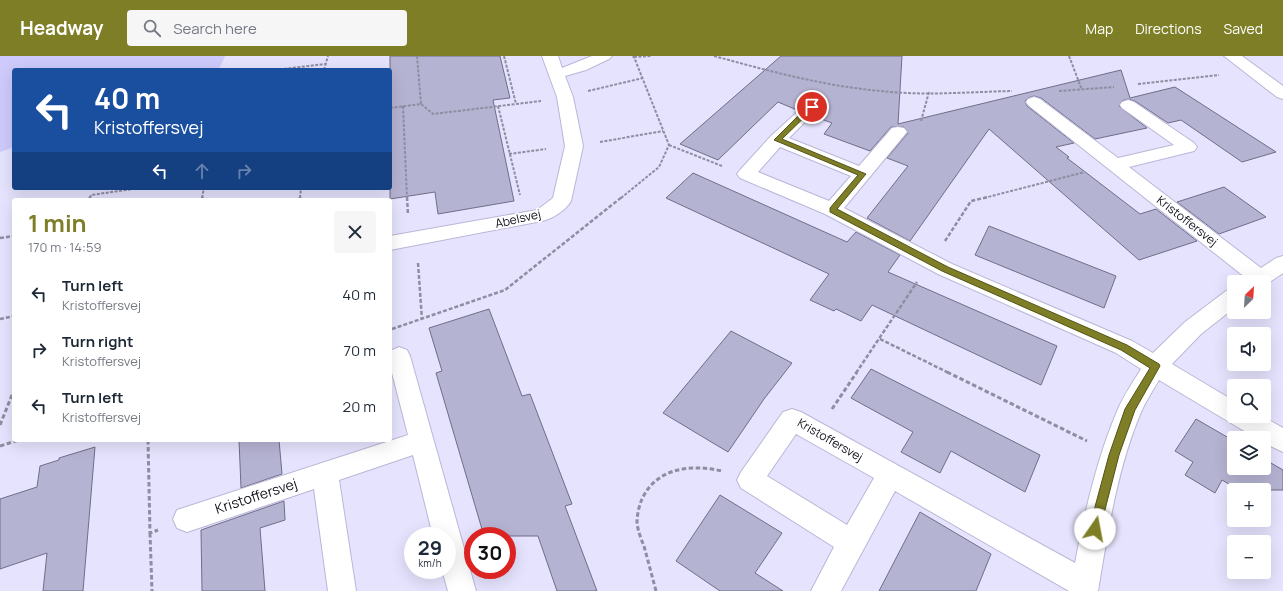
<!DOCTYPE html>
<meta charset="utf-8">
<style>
:root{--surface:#fff;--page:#f6f6f7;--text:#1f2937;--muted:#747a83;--accent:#7e7e26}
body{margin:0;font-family:Manrope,sans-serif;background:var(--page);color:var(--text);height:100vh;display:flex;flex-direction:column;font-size:15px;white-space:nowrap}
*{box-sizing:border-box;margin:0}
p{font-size:13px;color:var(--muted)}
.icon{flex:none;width:22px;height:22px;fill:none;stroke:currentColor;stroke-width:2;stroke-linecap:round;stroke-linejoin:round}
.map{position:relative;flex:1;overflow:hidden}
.details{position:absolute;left:12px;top:142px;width:380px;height:244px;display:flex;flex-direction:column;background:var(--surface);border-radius:4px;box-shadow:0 4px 16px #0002}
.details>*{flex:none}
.banner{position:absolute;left:12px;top:12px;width:380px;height:122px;border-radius:4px;box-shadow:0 4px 16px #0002;background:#1a4fa0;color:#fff;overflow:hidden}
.needle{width:26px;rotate:25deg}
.buttons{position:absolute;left:1227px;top:219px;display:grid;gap:8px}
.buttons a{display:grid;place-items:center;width:44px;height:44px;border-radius:4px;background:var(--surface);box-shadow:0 4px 16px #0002;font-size:20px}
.speed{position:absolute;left:404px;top:471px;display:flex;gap:8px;font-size:20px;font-weight:700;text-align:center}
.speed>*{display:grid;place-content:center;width:52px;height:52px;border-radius:50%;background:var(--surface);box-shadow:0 4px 16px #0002;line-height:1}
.speed small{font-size:10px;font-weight:400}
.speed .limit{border:6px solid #d22;background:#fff;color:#111}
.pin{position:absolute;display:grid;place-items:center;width:34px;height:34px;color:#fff;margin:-17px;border:2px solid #fff;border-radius:50%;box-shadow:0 1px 4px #0007}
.me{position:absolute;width:44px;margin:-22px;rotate:12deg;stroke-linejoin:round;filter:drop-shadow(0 0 3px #0008)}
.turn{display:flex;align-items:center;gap:14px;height:84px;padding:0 16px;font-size:18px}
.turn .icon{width:52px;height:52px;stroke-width:2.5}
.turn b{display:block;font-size:28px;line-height:34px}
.lanes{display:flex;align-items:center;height:38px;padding:0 16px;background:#0003;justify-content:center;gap:20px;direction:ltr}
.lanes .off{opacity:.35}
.round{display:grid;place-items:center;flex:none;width:42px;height:42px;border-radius:4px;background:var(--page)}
.head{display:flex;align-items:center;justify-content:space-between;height:68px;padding:0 16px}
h1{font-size:24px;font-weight:700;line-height:30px;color:var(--accent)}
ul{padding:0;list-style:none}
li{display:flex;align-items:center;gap:12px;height:56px;padding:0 16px}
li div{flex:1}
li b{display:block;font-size:15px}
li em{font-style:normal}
header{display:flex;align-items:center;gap:24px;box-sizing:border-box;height:56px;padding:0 20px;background:var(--accent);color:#fff}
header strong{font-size:19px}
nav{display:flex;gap:22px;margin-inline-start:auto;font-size:14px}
.search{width:280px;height:36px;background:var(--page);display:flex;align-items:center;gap:10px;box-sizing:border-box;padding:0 14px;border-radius:4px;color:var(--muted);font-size:15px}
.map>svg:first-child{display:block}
</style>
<header>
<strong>Headway</strong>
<div class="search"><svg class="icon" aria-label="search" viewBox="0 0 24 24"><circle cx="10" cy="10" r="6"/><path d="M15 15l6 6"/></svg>Search here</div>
<nav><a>Map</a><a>Directions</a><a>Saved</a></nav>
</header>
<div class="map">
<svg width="1283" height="535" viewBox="0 0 1283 535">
<rect width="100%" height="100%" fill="#e5e3fd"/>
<!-- green -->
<path fill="#cecafb" d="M0,0H225L219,13L215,14H14V91L0,96Z"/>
<!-- building -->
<path fill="#b5b3d2" stroke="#706d8a" d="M390,0H500L510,42L493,44L514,145L438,158L435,136L390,143Z
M781,0H902L898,68L1121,14L1130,42L1175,31L1276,96L1242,106L1181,64L1168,67L1135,45L1128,43L1122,45L1119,50L1147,72L1095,83L1041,42L1034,40L1028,42L1025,45L1027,50L1074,87L1056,91L1069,101L1067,102L1140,158L1156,153L1197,185L1139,204L989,73L910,185L867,162L908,110L887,102L908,77L904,71H891L870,95L824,78L832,67L813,60L821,51L818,47L812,45L806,47L797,54L778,46L718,104L680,88Z
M693,117L847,186L856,176L900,199L888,216L1057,290L1041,329L872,249L861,265L836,253L834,255L810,244L829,218L666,142Z
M1224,131L1266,161L1219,178L1177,146Z
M989,170L1116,220L1104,252L975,199Z
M489,253L522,340L530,338L572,448L565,450L597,535H557L538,480H484L436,317L442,315L429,272Z
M731,275L792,307L764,343L728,396L663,357Z
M871,313L1040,399L1025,436L951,395L940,417L901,396L913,376L851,342Z
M1196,363L1234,385V412H1264V403L1283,414V434H1239L1222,424L1215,437L1185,419L1193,406L1175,395Z
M239,384H279L282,418L241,432Z
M95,391L83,535H43L47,497L0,513V443L37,431L40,410L59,404V402Z
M720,439L782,477L755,517L783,535H720L676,505Z
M284,445L285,464L260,472L265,535H202L201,474Z
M920,456L991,498L976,535H879Z"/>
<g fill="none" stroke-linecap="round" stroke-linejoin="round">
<!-- minor casing -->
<g stroke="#bab7d7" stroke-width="2">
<path id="minor" d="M542,0H558L562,12L592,0H612L609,3L586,14L565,20L573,41L583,90L571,145C566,154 552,163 542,165L390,194V180L537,154L553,142L565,90L557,41Z
M1224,0H1242L1283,30V43L1277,41Z
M1034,41L1040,43L1118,102L1174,89L1122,52L1120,49L1122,46L1128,44L1134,46L1194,87L1197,91L1194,95L1129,111L1261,212L1276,202L1283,200V217L1264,230V226H1244L1246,222L1028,49L1026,46L1028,43Z
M812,46L818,48L820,51L789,82L859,110L892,72L898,71L904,72L907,76L844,152L952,208L1132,285L1153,297L1185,266L1226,235L1234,233V252L1201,278L1172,308L1234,345V360H1262L1283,372V396L1264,387V382H1256L1159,324C1153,334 1146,345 1141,356C1117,413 1108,475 1098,535H1069L895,435L841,535H811L834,491L741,432L737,424L741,416L783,356L792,353L801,356L1075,507C1085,455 1097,402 1118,353C1124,339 1133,326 1141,313L1116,297L938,218L825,158L740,122L737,118L740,114L771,80L806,48ZM780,91L851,120L829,145L758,116ZM796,378L874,422L847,469L767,420Z
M399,291L407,294L410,300L476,535H448L442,514H447V480H433L413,399L339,424L356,535H328L314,433L187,476L177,472L173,463L177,454L408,379L390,309V295Z"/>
</g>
<!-- path-far2 -->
<path stroke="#8f8da1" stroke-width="2" stroke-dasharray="3 1.5" stroke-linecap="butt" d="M417,0L421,48
M504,0L516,48
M714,0C769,15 824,30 881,35C924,40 968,36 1012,35
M1069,0L1082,34
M634,1L652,0
M275,14L325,8
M324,14L328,0
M1138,28L1219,19
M588,35L643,22
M1059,35L1114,31
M403,50L407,142
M498,50L520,139
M390,52L421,48L433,58L541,45
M921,65L929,36
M600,86L663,75
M669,89L722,110
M509,98L546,93
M90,142L91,139L140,132
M202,142L204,132
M300,142L301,132
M621,142L659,111L669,89L634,1L632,0
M984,142L1085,116"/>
<!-- path-far1 -->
<path stroke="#8f8da1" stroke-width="2.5" stroke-dasharray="4 2" stroke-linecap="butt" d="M407,141L408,159
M89,144L90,141
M202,144L203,141
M300,144V141
M0,182L14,180
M945,185L971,145L988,141
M418,207L422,264
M0,263L14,260
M392,273L505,234L622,141
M880,283L949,317
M856,317L917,226"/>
<!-- path -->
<path stroke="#8f8da1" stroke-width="3" stroke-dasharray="4.5 2.5" stroke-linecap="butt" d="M947,316L1087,385
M832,353L857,316
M0,369L14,334
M148,384L150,477L158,474
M0,390L19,384
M150,477L152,535
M656,535C652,520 648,505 644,490C641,483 638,475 637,467C637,459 639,450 642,443C657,411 692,408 722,415"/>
<!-- minor -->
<use href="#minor" fill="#fff" fill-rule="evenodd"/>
</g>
<!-- route -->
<path fill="#7e7e26" stroke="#525219" d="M809,49L815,51L782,83L866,118L837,153L948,211L1127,289L1159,308L1160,310L1135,354L1119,399L1099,477L1095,479L1091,477L1089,473L1109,399L1125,353L1150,312L1121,294L942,215L830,156V152L858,119L774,84Z"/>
<g text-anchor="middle" stroke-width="3.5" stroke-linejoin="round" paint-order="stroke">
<!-- street labels -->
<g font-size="12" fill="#110f1a" stroke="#fff">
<text transform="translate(518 163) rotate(-13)" y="4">Abelsvej</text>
<text transform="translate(1187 165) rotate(38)" y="4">Kristoffersvej</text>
<text transform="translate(830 384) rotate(30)" y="4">Kristoffersvej</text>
</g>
<!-- near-street labels -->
<g font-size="14" fill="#110f1a" stroke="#fff">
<text transform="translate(256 440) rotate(-18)" y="5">Kristoffersvej</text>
</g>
</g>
</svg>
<div class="buttons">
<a><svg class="needle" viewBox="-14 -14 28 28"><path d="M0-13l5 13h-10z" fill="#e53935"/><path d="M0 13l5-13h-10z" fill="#747a83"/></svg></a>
<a><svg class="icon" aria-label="sound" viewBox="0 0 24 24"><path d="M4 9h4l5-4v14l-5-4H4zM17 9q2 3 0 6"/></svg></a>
<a><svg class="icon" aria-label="search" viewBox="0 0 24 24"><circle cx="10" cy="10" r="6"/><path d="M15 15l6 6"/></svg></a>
<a><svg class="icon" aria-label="layers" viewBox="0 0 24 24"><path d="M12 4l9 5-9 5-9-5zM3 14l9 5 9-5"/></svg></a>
<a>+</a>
<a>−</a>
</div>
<div class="speed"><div>29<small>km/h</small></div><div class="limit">30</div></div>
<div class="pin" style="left:812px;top:51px;background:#d93025"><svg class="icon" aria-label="arrive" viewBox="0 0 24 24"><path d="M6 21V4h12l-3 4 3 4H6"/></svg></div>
<svg class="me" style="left:1095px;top:473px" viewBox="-20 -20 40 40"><circle r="19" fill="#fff"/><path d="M0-13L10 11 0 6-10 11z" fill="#7e7e26"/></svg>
<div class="banner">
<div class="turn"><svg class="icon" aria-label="left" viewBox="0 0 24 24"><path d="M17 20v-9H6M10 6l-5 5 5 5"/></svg><div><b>40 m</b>Kristoffersvej</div></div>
<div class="lanes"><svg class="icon" aria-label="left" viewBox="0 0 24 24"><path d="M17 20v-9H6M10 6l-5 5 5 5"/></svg><svg class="icon off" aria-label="ahead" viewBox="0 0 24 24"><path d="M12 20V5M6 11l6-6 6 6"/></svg><svg class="icon off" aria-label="right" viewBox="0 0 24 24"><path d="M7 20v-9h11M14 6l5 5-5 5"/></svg></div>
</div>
<section class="details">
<div class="head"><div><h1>1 min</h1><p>170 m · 14:59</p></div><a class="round"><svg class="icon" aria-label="close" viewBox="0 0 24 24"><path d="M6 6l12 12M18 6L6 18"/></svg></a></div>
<ul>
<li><svg class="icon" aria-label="left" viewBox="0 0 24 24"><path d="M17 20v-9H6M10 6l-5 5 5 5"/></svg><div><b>Turn left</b><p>Kristoffersvej</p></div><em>40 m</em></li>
<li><svg class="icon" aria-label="right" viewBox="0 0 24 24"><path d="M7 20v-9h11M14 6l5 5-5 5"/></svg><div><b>Turn right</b><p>Kristoffersvej</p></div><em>70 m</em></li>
<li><svg class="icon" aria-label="left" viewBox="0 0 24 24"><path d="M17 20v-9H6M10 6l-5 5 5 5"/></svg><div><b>Turn left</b><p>Kristoffersvej</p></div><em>20 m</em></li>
</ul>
</section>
</div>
